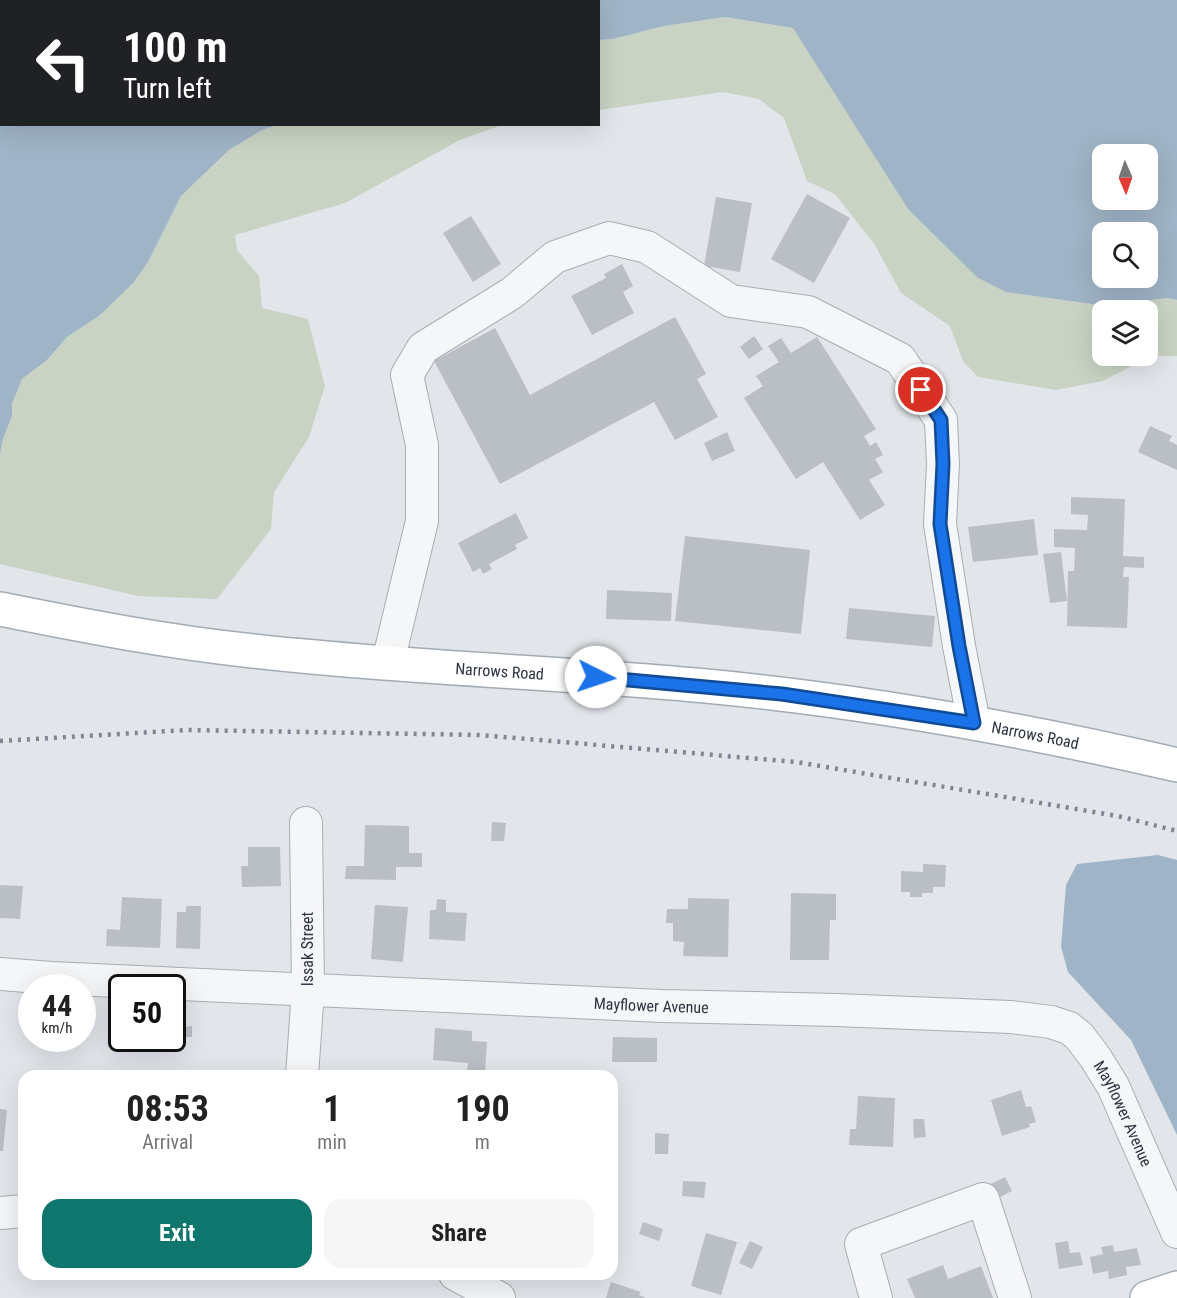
<!DOCTYPE html>
<style>
:root{--surface:#fff;--page:#f6f6f6;--text:#222;--muted:#767676;--accent:#0f766e}
body{margin:0;font-family:"Roboto Condensed",sans-serif;background:var(--page);color:var(--text);height:100vh;display:flex;flex-direction:column;font-size:22px;white-space:nowrap}
*{box-sizing:border-box;margin:0}
p{font-size:20px;color:var(--muted)}
.icon{flex:none;width:33px;height:33px;fill:none;stroke:currentColor;stroke-width:2;stroke-linecap:round;stroke-linejoin:round}
.map{position:relative;flex:1;overflow:hidden}
.panel{position:absolute;left:18px;top:1070px;width:600px;height:210px;display:flex;flex-direction:column;background:var(--surface);border-radius:18px;box-shadow:0 6px 24px #0002}
.panel>*{flex:none}
.top-card{position:absolute;left:0px;top:0px;width:600px;height:126px;box-shadow:0 6px 24px #0002;background:#202124;color:#fff;overflow:hidden}
.needle{width:39px;rotate:178deg}
.controls{position:absolute;left:1092px;top:144px;display:grid;gap:12px}
.controls a{display:grid;place-items:center;width:66px;height:66px;border-radius:12px;background:var(--surface);box-shadow:0 6px 24px #0002;font-size:30px}
.speed{position:absolute;left:18px;top:974px;display:flex;gap:12px;font-size:30px;font-weight:700;text-align:center}
.speed>*{display:grid;place-content:center;width:78px;height:78px;border-radius:50%;background:var(--surface);box-shadow:0 6px 24px #0002;line-height:1}
.speed small{font-size:15px;font-weight:400}
.speed .limit{border:3px solid #111;border-radius:9px;background:#fff;color:#111}
.pin{position:absolute;display:grid;place-items:center;width:51px;height:51px;color:#fff;margin:-26px;border:3px solid #fff;border-radius:50%;box-shadow:0 2px 6px #0007}
.me{position:absolute;width:66px;margin:-33px;rotate:94deg;stroke-linejoin:round;filter:drop-shadow(0 0 4px #0008)}
.turn{display:flex;align-items:center;gap:21px;height:126px;padding:0 24px;font-size:27px}
.turn .icon{width:78px;height:78px;stroke-width:2.5}
.turn b{display:block;font-size:42px;line-height:51px}
.eta{display:flex;justify-content:space-evenly;align-items:center;height:102px;text-align:center}
.eta b{font-size:36px;font-weight:700;line-height:42px}
.primary-button{display:flex;gap:12px;margin-top:auto;padding:12px 24px}
.primary-button a{flex:1;height:69px;border-radius:18px;background:var(--accent);color:#fff;font-size:24px;font-weight:700;line-height:69px;text-align:center}
.primary-button a+a{background:var(--page);color:var(--text)}
.map>svg:first-child{display:block}
</style>
<div class="map">
<svg width="1177" height="1298" viewBox="0 0 1177 1298">
<rect width="100%" height="100%" fill="#e2e5ea"/>
<!-- green -->
<path fill="#c8d3c4" fill-rule="evenodd" d="M725,17L794,28L908,209L1006,292L1106,306L1167,298L1177,300V356H1151L1103,381L1056,390L978,377L963,361L950,326L901,293L875,245L835,194L807,181L784,118L759,99L723,92L599,110V40L613,39L664,26ZM1102,310H1148V356H1102Z
M277,125H502L460,140L345,203L235,235L237,250L259,276L262,308L308,319L325,386L309,437L274,492L271,529L217,599L138,596L0,564V454L3,439L12,416V404L22,379L47,360L67,337L99,316L148,262L181,196L229,150L262,130Z"/>
<!-- water -->
<path fill="#a0b4c7" fill-rule="evenodd" d="M0,0H1177V300L1167,298L1106,306L1006,292L978,278L908,209L793,28L725,17L664,26L613,39L599,40L598,2H2V124L277,125L262,130L229,150L181,196L148,262L133,283L99,316L67,337L47,360L22,379L12,404V416L3,439L0,454ZM1102,154H1148V200H1102ZM1102,232H1148V278H1102Z
M1158,855L1177,860V1135L1131,1040L1068,972L1061,947L1066,885L1077,864Z"/>
<!-- building -->
<path fill="#babfc6" d="M807,194L850,218L814,283L771,259Z
M716,197L752,203L740,272L704,266Z
M471,216L501,264L473,282L443,233Z
M622,264L633,286L623,292L634,313L592,335L571,296L606,278L604,274Z
M675,317L706,374L697,379L718,417L675,440L654,402L500,484L434,361L495,328L530,395Z
M754,336L763,349L749,359L740,347Z
M817,337L876,429L864,436L870,446L876,442L883,455L875,459L883,472L869,480L885,505L860,520L823,462L796,479L744,398L763,386L756,376L779,362L768,346L781,338L791,353Z
M1150,426L1172,436L1169,441L1177,445V470L1138,452Z
M727,432L735,451L712,461L704,443Z
M1071,497L1125,499L1123,556L1144,557V568L1124,567L1123,577H1129L1127,628L1067,626L1068,571H1074L1075,548L1054,547V529L1087,530L1088,515L1071,514Z
M516,513L528,538L515,545L517,549L489,564L492,569L483,574L480,568L473,572L458,543Z
M1034,519L1038,555L973,562L968,527Z
M685,536L810,550L801,634L675,621Z
M1061,552L1067,601L1050,603L1043,554Z
M607,590L672,593L671,621L606,619Z
M849,608L935,616L932,647L846,639Z
M492,822L506,823L504,841H491Z
M365,825L409,826V853H422V867H396V880L345,879L346,866H364Z
M248,847H280L281,886L242,887L241,866H248Z
M923,864L946,865L945,887H933V893H922V897H910V892H901V871L923,872Z
M0,885L23,886L20,919L0,918Z
M791,893L836,894V920H830L829,960H790Z
M122,897L162,899L160,948L106,946L107,929L120,930Z
M688,898L729,899L728,957L683,956L684,942L673,941V923H666L667,909H688Z
M437,899L446,900V912L467,913L465,941L429,939L430,910H436Z
M375,905L408,907L403,962L371,959Z
M186,906H201L200,949L176,948L177,912H186Z
M172,1007H185V1027L192,1026V1037H172Z
M435,1028L472,1031V1041L487,1042L485,1071L467,1070L468,1063L433,1060Z
M613,1037L657,1038V1062H612Z
M1021,1090L1026,1107L1031,1106L1036,1122L1029,1124L1030,1127L1002,1136L991,1100Z
M858,1096L895,1098L893,1147L849,1145L850,1129H856Z
M0,1109L7,1110L3,1151H0Z
M913,1119H924L926,1137L914,1138Z
M655,1133L669,1134L668,1154H655Z
M1005,1177L1012,1191L998,1198L991,1184Z
M683,1181L706,1182L704,1198L682,1196Z
M643,1222L663,1229L659,1241L639,1234Z
M706,1233L737,1242L721,1295L691,1286Z
M750,1241L763,1247L752,1269L739,1263Z
M1068,1241L1070,1253L1080,1252L1083,1265L1059,1269L1055,1243Z
M1113,1245L1114,1252L1137,1248L1141,1265L1126,1267L1127,1275L1109,1279L1108,1271L1093,1274L1090,1257L1103,1254L1101,1247Z
M943,1265L948,1279L981,1266L993,1298H915L907,1279Z
M611,1282L641,1292L639,1295L646,1298H606Z"/>
<g fill="none" stroke-linecap="round" stroke-linejoin="round">
<!-- minor casing -->
<g stroke="#a8acb4" stroke-width="34">
<g id="minor">
<path d="M388,662L422,521V445L407,375L423,348L512,293L555,257L609,238L647,247L731,301L808,312L900,359L941,420L943,464L940,524L959,646L974,723"/>
<path id="s1" d="M0,974L51,978L662,1006L836,1010L1011,1017L1051,1022L1069,1028L1079,1036L1095,1057L1113,1086L1177,1232"/>
<path d="M302,1076L308,990L306,823"/>
<path d="M0,1213L24,1211"/>
<path d="M455,1274L499,1298"/>
<path d="M876,1298L861,1244L983,1199L1015,1298"/>
</g>
</g>
<!-- major casing -->
<g stroke="#a2aab4" stroke-width="36">
<g id="major">
<path id="s2" d="M0,609C84,626 168,642 253,651C404,668 555,672 706,686C865,701 1022,729 1177,765"/>
<path d="M1147,1298L1177,1288"/>
</g>
</g>
<!-- minor -->
<use href="#minor" stroke="#f5f6f8" stroke-width="32"/>
<!-- major -->
<use href="#major" stroke="#fff" stroke-width="33"/>
<!-- rail -->
<path stroke="#7d8692" stroke-width="4.5" stroke-dasharray="3 6" stroke-linecap="butt" d="M0,741L187,730L481,735L796,762L1118,816L1177,831"/>
</g>
<g fill="none" stroke-linecap="round" stroke-linejoin="round">
<!-- route casing -->
<g stroke="#114b97" stroke-width="15">
<path id="route" d="M596,677L782,694L974,723L959,646L940,524L943,464L941,420L921,390"/>
</g>
<!-- route -->
<use href="#route" stroke="#1a73e8" stroke-width="10"/>
</g>
<g text-anchor="middle" stroke-width="4.5" stroke-linejoin="round" paint-order="stroke">
<!-- street labels -->
<g font-size="16" fill="#2c3440" stroke="#f2f4f7">
<text dy="6" stroke="none"><textPath href="#s2" startOffset="504">Narrows Road</textPath></text>
<text dy="6" stroke="none"><textPath href="#s2" startOffset="1044">Narrows Road</textPath></text>
<text transform="translate(307 949) rotate(-90)" y="6">Issak Street</text>
<text dy="6" stroke="none"><textPath href="#s1" startOffset="652">Mayflower Avenue</textPath></text>
<text dy="6" stroke="none"><textPath href="#s1" startOffset="1174">Mayflower Avenue</textPath></text>
</g>
</g>
</svg>
<div class="controls">
<a><svg class="needle" viewBox="-14 -14 28 28"><path d="M0-13l5 13h-10z" fill="#e53935"/><path d="M0 13l5-13h-10z" fill="#767676"/></svg></a>
<a><svg class="icon" aria-label="search" viewBox="0 0 24 24"><circle cx="10" cy="10" r="6"/><path d="M15 15l6 6"/></svg></a>
<a><svg class="icon" aria-label="layers" viewBox="0 0 24 24"><path d="M12 4l9 5-9 5-9-5zM3 14l9 5 9-5"/></svg></a>
</div>
<div class="speed"><div>44<small>km/h</small></div><div class="limit">50</div></div>
<div class="pin" style="left:921px;top:390px;background:#d93025"><svg class="icon" aria-label="arrive" viewBox="0 0 24 24"><path d="M6 21V4h12l-3 4 3 4H6"/></svg></div>
<svg class="me" style="left:596px;top:677px" viewBox="-20 -20 40 40"><circle r="19" fill="#fff"/><path d="M0-13L10 11 0 6-10 11z" fill="#1a73e8"/></svg>
<div class="top-card">
<div class="turn"><svg class="icon" aria-label="left" viewBox="0 0 24 24"><path d="M17 20v-9H6M10 6l-5 5 5 5"/></svg><div><b>100 m</b>Turn left</div></div>
</div>
<section class="panel">
<div class="eta">
<div><b>08:53</b><p>Arrival</p></div>
<div><b>1</b><p>min</p></div>
<div><b>190</b><p>m</p></div>
</div>
<div class="primary-button"><a>Exit</a><a>Share</a></div>
</section>
</div>
